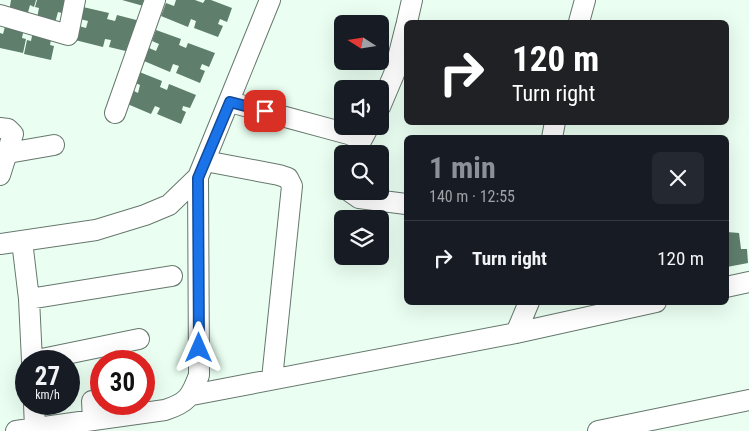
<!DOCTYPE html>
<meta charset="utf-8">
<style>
:root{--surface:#171b24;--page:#242831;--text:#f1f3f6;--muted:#9ea1a6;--line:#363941;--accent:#8c9099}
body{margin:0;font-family:"Roboto Condensed",sans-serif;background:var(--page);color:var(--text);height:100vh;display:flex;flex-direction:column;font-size:19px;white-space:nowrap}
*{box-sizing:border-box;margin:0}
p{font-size:16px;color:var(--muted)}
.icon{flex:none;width:28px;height:28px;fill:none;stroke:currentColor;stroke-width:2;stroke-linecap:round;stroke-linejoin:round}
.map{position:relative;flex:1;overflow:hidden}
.panel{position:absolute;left:404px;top:135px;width:325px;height:170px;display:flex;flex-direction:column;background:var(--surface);border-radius:8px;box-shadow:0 5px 20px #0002}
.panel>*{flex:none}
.guide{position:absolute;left:404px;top:20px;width:325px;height:105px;border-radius:8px;box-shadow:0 5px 20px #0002;background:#202124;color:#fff;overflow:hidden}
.needle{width:32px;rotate:282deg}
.controls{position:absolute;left:334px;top:15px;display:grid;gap:10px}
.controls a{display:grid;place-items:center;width:55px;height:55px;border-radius:8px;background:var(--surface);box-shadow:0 5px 20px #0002;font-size:25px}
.speed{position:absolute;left:15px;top:350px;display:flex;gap:10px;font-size:25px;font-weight:700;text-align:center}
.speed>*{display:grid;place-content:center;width:65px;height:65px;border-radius:50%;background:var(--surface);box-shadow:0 5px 20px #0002;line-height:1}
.speed small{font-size:12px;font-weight:400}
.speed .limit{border:8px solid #d22;background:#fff;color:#111}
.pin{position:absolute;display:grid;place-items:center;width:42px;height:42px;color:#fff;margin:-21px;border-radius:10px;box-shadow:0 2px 8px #0006}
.me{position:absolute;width:55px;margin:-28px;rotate:0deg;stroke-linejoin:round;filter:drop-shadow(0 0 4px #0008)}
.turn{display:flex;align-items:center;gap:18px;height:105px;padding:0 25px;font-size:22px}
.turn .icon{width:65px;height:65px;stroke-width:2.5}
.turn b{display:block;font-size:35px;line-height:42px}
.round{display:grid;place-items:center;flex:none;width:52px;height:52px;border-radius:8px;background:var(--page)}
.headline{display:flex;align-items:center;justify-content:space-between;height:85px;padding:0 25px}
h1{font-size:30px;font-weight:700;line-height:38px;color:var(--accent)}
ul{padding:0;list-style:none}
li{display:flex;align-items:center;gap:15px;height:75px;padding:0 25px;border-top:1px solid var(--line)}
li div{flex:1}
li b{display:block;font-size:19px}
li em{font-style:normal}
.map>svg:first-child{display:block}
</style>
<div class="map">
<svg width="749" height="431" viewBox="0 0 749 431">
<rect width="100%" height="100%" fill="#eafff2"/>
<!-- building -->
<path fill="#5f7e6c" d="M11,0H36L34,7L30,5L27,16L9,12Z
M37,0H65L62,13L58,12L55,23L37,18L39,8L35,7Z
M122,0H149L147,7Z
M176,0H195L203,3L205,0H211L232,8L227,22L220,19L218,24L223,26L218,37L194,28L196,21L191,19L188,27L161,16L166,3L174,6Z
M83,7L109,13L107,19L115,21L117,15L144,22L134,53L109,47L111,40L105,39L103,47L75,40L79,26L86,28L88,21L80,19Z
M6,23L24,28L22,38L26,39L23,53L0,48V33L3,34Z
M156,30L181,39L179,45L186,48L188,43L215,53L209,67L202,64L200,69L205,71L200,83L176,73L179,66L173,64L170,72L144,61L149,48L156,51L159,44L152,41Z
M33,31L52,35L50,45L54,46L51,60L24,54L27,40L31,41Z
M137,71L162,81L160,87L167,90L169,84L196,95L190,108L183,106L182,110L186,112L181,124L157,114L160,108L155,106L151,114L125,103L130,89L138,93L140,85L133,82Z
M727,232L739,233L741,249H747L748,263L727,267Z"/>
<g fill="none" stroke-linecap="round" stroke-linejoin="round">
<!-- minor casing -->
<g stroke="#66786d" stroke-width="22">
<path id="minor" d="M0,15L68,35L75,0
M407,22L412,0
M579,22L585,0
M230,102L352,135
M380,107L394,74L406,26
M115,113L155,0
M0,128L8,129L13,134L0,175
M552,138L555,122
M8,153L54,145
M354,154L369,126
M205,161L279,175L288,178L292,186L272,379
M349,191L359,198L406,204
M22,241L29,299L32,361
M0,244L96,230L145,215L169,205L198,177L270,0
M726,287L749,282
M29,299L172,276
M516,333L529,302
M32,361L139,339
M192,395L516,333L656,302
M92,401L93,420
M34,404L35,428
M16,431L165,410C187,403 191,397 199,375L198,177
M598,431L749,400"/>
</g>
<!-- minor -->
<use href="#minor" stroke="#fff" stroke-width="20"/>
</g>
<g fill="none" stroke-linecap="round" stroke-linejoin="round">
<!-- route casing -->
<g stroke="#114b97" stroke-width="12">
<path id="route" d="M199,348L198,178L230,102L265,111"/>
</g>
<!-- route -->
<use href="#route" stroke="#1a73e8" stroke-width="9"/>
</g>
</svg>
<div class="controls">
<a><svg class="needle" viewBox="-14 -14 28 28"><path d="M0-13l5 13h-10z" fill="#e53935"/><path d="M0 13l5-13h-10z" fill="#9ea1a6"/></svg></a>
<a><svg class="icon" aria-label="sound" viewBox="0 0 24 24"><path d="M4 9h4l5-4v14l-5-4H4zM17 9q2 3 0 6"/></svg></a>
<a><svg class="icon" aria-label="search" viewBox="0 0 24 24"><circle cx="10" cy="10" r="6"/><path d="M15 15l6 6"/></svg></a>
<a><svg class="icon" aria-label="layers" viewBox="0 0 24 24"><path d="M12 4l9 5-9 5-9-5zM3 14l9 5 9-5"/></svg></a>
</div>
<div class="speed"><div>27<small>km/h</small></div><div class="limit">30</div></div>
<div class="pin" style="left:265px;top:111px;background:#d93025"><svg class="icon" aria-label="arrive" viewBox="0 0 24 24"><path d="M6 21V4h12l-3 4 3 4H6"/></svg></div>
<svg class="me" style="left:199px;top:348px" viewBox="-20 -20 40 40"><path d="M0-17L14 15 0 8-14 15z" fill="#1a73e8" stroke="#fff" stroke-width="4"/></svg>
<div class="guide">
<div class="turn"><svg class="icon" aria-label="right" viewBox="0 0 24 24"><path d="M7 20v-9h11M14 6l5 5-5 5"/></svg><div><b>120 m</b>Turn right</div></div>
</div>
<section class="panel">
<div class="headline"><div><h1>1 min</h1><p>140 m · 12:55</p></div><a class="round"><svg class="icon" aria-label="close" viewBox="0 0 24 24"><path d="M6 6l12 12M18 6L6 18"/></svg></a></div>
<ul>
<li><svg class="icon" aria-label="right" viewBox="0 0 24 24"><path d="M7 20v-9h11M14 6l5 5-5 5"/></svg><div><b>Turn right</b></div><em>120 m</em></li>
</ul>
</section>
</div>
